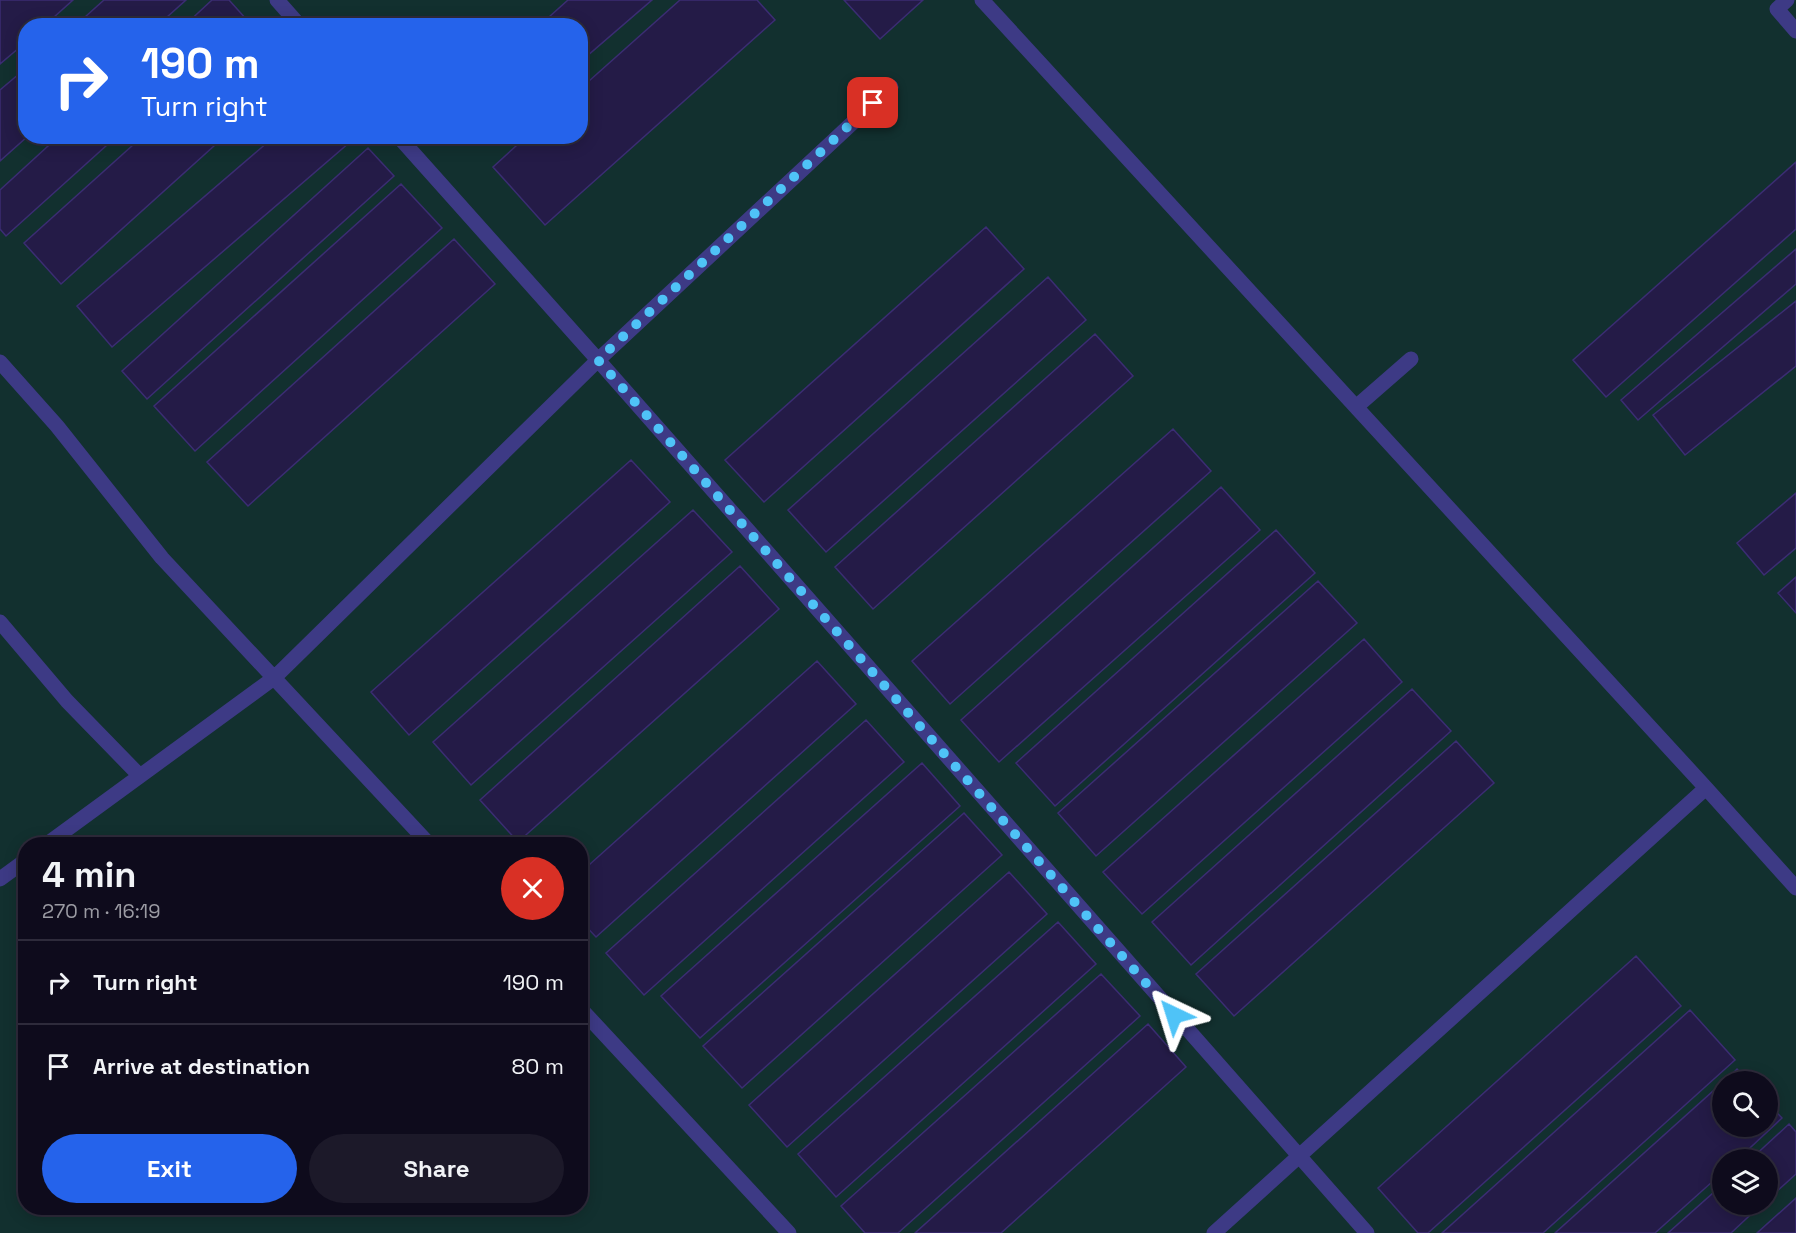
<!DOCTYPE html>
<meta charset="utf-8">
<style>
:root{--surface:#0e0b1c;--page:#1c1929;--text:#f1f3f6;--muted:#9b9ba3;--line:#2e2b3b;--accent:#2563eb}
body{margin:0;font-family:"Space Grotesk",sans-serif;background:var(--page);color:var(--text);height:100vh;display:flex;flex-direction:column;font-size:22px;white-space:nowrap}
*{box-sizing:border-box;margin:0}
p{font-size:20px;color:var(--muted)}
.icon{flex:none;width:33px;height:33px;fill:none;stroke:currentColor;stroke-width:2;stroke-linecap:round;stroke-linejoin:round}
.map{position:relative;flex:1;overflow:hidden}
.side{position:absolute;left:18px;top:837px;width:570px;height:378px;display:flex;flex-direction:column;background:var(--surface);border-radius:24px;box-shadow:0 3px 15px #0003,0 0 0 2px var(--line)}
.side>*{flex:none}
.hud{position:absolute;left:18px;top:18px;width:570px;height:126px;border-radius:24px;box-shadow:0 3px 15px #0003,0 0 0 2px var(--line);background:#2563eb;color:#fff;overflow:hidden}
.fabs{position:absolute;left:1712px;top:1071px;display:grid;gap:12px}
.fabs a{display:grid;place-items:center;width:66px;height:66px;border-radius:50%;background:var(--surface);box-shadow:0 3px 15px #0003,0 0 0 2px var(--line);font-size:30px}
.pin{position:absolute;display:grid;place-items:center;width:51px;height:51px;color:#fff;margin:-26px;border-radius:12px;box-shadow:0 3px 9px #0006}
.me{position:absolute;width:66px;margin:-33px;rotate:319deg;stroke-linejoin:round;filter:drop-shadow(0 0 4px #0008)}
.turn{display:flex;align-items:center;gap:21px;height:126px;padding:0 24px;font-size:27px}
.turn .icon{width:78px;height:78px;stroke-width:2.5}
.turn b{display:block;font-size:42px;line-height:51px}
.round{display:grid;place-items:center;flex:none;width:63px;height:63px;border-radius:32px;background:var(--page)}
.headline{display:flex;align-items:center;justify-content:space-between;height:102px;padding:0 24px}
h1{font-size:36px;font-weight:700;line-height:45px}
.button{display:flex;gap:12px;margin-top:auto;padding:12px 24px}
.button a{flex:1;height:69px;border-radius:36px;background:var(--accent);color:#fff;font-size:24px;font-weight:700;line-height:69px;text-align:center}
.button a+a{background:var(--page);color:var(--text)}
ul{padding:0;list-style:none}
li{display:flex;align-items:center;gap:18px;height:84px;padding:0 24px;border-top:2px solid var(--line)}
li div{flex:1}
li b{display:block;font-size:22px}
li em{font-style:normal}
.map>svg:first-child{display:block}
</style>
<div class="map">
<svg width="1796" height="1233" viewBox="0 0 1796 1233">
<rect width="100%" height="100%" fill="#130f26"/>
<!-- green -->
<path fill="#12302f" fill-rule="evenodd" d="M0,0H1796V1233H0ZM26,26H580V136H26ZM26,844H580V1208H26ZM1722,1082H1767V1126H1722ZM1722,1160H1767V1204H1722Z"/>
<!-- building -->
<path fill="#241b47" stroke="#3b2d73" stroke-width="1.5" d="M0,0H73L44,26H26V42L0,64Z
M104,0H186L157,26H75Z
M212,0H229L247,20L241,26H184Z
M568,0H652L580,62V26H539Z
M680,0H757L775,20L545,225L493,167L527,136H580V89Z
M844,0H923L880,39Z
M26,68V136H28L0,161V90Z
M59,136H117L6,236L0,229V190Z
M143,136H225L61,284L24,243Z
M275,136H357L112,347L77,306Z
M368,148L394,176L147,399L122,371Z
M1796,162V229L1606,397L1573,360Z
M401,184L442,228L195,451L154,406Z
M986,227L1024,269L764,502L725,460Z
M454,239L495,284L248,506L207,462Z
M1796,249V284L1638,420L1621,400Z
M1048,277L1086,320L826,552L788,510Z
M1796,301V366L1685,455L1653,415Z
M1095,334L1133,376L873,609L835,567Z
M1173,429L1211,471L950,704L912,661Z
M631,460L670,502L409,735L371,692Z
M1221,487L1260,530L999,762L961,720Z
M1796,493V548L1764,575L1737,543Z
M693,510L732,552L471,785L433,742Z
M1276,530L1315,573L1055,806L1016,763Z
M740,566L779,609L518,842L480,800Z
M1796,577V613L1778,593Z
M1318,581L1357,623L1096,856L1058,813Z
M1364,639L1402,682L1142,914L1103,872Z
M817,661L856,704L596,937L580,920V873Z
M1412,689L1451,731L1191,965L1152,922Z
M866,720L904,762L644,995L606,953Z
M1456,741L1494,783L1234,1016L1196,974Z
M922,763L960,806L700,1038L661,996Z
M964,813L1002,855L742,1088L703,1046Z
M1009,872L1047,914L787,1147L749,1105Z
M1058,922L1096,964L836,1197L798,1154Z
M1636,956L1681,1006L1428,1233H1418L1378,1188Z
M1101,974L1140,1016L898,1233H865L841,1206Z
M1690,1010L1735,1060L1543,1233H1442Z
M1148,1024L1186,1067L1001,1233H915Z
M1737,1069L1749,1082H1724Z
M1722,1083V1126H1767V1102L1782,1118L1737,1160H1722V1173L1655,1233H1555Z
M1789,1124L1796,1132V1174L1767,1200V1160H1750Z
M1722,1185V1204H1762L1731,1233H1668Z
M1796,1198V1233H1757Z"/>
<g fill="none" stroke-linecap="round" stroke-linejoin="round">
<!-- lane -->
<path stroke="#3d3a85" stroke-width="15" d="M277,0L300,26
M982,0L1706,788L1796,888
M1787,0L1777,9L1796,31
M398,136L598,360L1367,1233
M0,362L57,426L162,558L429,844
M1356,407L1411,359
M0,622L67,701L140,776
M47,844L274,678L598,360L891,87
M0,879L26,860
M580,1008L789,1233
M1214,1233L1706,788"/>
</g>
<g fill="none" stroke-linecap="round" stroke-linejoin="round">
<!-- route -->
<path stroke="#4fc3f7" stroke-width="10" stroke-dasharray="0 18" d="M873,103L598,360L1174,1015"/>
</g>
</svg>
<div class="fabs">
<a><svg class="icon" aria-label="search" viewBox="0 0 24 24"><circle cx="10" cy="10" r="6"/><path d="M15 15l6 6"/></svg></a>
<a><svg class="icon" aria-label="layers" viewBox="0 0 24 24"><path d="M12 4l9 5-9 5-9-5zM3 14l9 5 9-5"/></svg></a>
</div>
<div class="pin" style="left:873px;top:103px;background:#d93025"><svg class="icon" aria-label="arrive" viewBox="0 0 24 24"><path d="M6 21V4h12l-3 4 3 4H6"/></svg></div>
<svg class="me" style="left:1174px;top:1015px" viewBox="-20 -20 40 40"><path d="M0-17L14 15 0 8-14 15z" fill="#4fc3f7" stroke="#fff" stroke-width="4"/></svg>
<div class="hud">
<div class="turn"><svg class="icon" aria-label="right" viewBox="0 0 24 24"><path d="M7 20v-9h11M14 6l5 5-5 5"/></svg><div><b>190 m</b>Turn right</div></div>
</div>
<section class="side">
<div class="headline"><div><h1>4 min</h1><p>270 m · 16:19</p></div><a class="round" style="background:#d93025;color:#fff"><svg class="icon" aria-label="close" viewBox="0 0 24 24"><path d="M6 6l12 12M18 6L6 18"/></svg></a></div>
<ul>
<li><svg class="icon" aria-label="right" viewBox="0 0 24 24"><path d="M7 20v-9h11M14 6l5 5-5 5"/></svg><div><b>Turn right</b></div><em>190 m</em></li>
<li><svg class="icon" aria-label="arrive" viewBox="0 0 24 24"><path d="M6 21V4h12l-3 4 3 4H6"/></svg><div><b>Arrive at destination</b></div><em>80 m</em></li>
</ul>
<div class="button"><a>Exit</a><a>Share</a></div>
</section>
</div>
